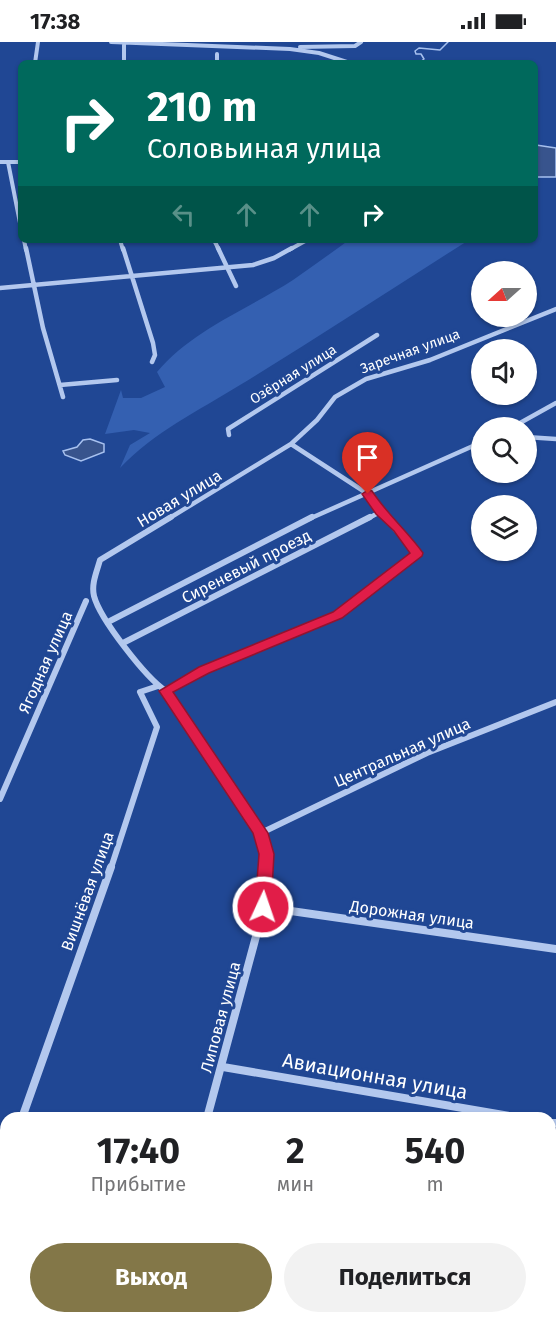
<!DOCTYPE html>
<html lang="ru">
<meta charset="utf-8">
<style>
:root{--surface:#fff;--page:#f2f2f2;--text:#202124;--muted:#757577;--accent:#837748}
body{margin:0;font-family:"Fira Sans",sans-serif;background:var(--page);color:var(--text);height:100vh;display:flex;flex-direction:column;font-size:22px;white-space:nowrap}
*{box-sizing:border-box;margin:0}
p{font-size:20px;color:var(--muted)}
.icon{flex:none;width:33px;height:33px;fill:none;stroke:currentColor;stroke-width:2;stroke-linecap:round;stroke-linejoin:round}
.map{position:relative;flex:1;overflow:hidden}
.side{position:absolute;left:0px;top:1070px;width:556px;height:212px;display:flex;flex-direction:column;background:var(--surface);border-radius:18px 18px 0 0;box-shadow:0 2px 4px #0004}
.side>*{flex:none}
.top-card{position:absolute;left:18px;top:18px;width:520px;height:183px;border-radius:9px;box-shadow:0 2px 4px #0004;background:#00695c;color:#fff;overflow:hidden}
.needle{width:39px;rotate:249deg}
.controls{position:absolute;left:471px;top:219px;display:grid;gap:12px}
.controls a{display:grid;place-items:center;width:66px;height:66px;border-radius:50%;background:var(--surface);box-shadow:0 2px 4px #0004;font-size:30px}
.pin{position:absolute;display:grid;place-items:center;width:51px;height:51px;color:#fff;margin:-62px -26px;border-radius:50% 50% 50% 0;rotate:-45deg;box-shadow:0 0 6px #0007}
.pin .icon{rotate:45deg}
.me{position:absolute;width:66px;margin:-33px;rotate:3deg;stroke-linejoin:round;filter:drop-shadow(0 0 4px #0008)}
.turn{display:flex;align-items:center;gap:21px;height:126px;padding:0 30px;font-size:27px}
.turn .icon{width:78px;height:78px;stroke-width:2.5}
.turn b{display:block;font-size:42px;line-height:51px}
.lanes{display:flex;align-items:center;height:57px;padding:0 30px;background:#0003;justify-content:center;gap:30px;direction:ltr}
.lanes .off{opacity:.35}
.eta{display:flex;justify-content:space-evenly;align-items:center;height:102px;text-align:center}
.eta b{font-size:36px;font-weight:700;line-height:42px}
.primary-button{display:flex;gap:12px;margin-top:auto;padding:12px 30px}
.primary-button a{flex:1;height:69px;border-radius:36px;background:var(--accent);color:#fff;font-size:24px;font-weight:700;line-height:69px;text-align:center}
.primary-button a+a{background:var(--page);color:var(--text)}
.status{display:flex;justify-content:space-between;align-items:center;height:42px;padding:0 30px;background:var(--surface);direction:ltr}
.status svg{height:16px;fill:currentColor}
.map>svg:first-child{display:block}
</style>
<div class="status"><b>17:38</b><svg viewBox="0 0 49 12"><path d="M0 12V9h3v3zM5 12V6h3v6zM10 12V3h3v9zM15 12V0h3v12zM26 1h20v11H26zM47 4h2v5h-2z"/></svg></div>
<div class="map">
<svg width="556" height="1280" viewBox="0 0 556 1280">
<rect width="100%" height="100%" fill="#204794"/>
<!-- green -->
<path fill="#3460b1" d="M349,198H469C393,246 317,296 240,343C198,369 154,390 120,426L130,403L150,391L134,388L105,392L121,348L123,356H141L165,345L157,330C192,288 248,267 293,238C312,225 331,211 349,198Z"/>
<!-- water -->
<path fill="#38548d" stroke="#a7c1ef" stroke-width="1.5" d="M536,103L556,106V135H536Z
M90,397L104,402V410L81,419L65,413L63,409L77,405L83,398Z"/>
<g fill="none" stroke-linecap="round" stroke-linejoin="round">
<!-- stream -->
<path stroke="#a7c1ef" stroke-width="1.5" d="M419,21L424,17L421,12H416L415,9L419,6L440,8L448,0"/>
<!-- minor-far3 -->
<path stroke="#b3c8ee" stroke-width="4" d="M111,0L290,7L319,11L350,21
M124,3V21
M300,5L355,4L361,0
M217,12V21
M35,21L38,0
M0,120H21
M8,120L21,186
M24,198L26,208
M120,198L123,208
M214,198L219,208
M289,208L307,198"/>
<!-- minor-far2 -->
<path stroke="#b3c8ee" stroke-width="4.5" d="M26,206L43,286L63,355
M123,206L153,301L155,313L152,320
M218,206L236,244
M0,246L253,223L274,216L292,206
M60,343L117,338
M511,386L556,361
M229,393L228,387L377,293
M526,395L556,397
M291,402L368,452L387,477
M168,477L291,402L317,378L335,355L366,337L430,318L556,267
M309,477L482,400
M367,477L380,470"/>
<!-- minor-far1 -->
<path stroke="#b3c8ee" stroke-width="6" d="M171,475L100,518C97,529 91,542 94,554C100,577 146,636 166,649L261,791L266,826
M108,580L312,475
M123,601L370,475
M166,649L204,628L337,573L417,511L385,475
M0,757L86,559
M261,791L427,711L556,660
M111,826L157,685L140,650L158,644"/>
<!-- minor -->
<path stroke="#b3c8ee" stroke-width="8" d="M263,865L556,907
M223,1025L521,1076
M22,1076L111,825
M207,1076L258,887L265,849L266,825
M550,1081H556
M0,1137L6,1120
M145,1280L147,1275"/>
</g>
<!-- route -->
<path fill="#e11d48" stroke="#92132f" stroke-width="1.5" d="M368,448L372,449C387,472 407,489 423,511L422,514L342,576L209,631L173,650L268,791L274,812L271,865L269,869H258L255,865L259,812L253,791L159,649L199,625L333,570L410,511L394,489L376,472L362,452Z"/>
<g text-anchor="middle" stroke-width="6" stroke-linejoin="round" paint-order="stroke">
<!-- far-street labels -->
<g font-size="14" fill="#fff" stroke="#204794">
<text transform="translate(410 309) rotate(-20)" y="5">Заречная улица</text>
<text transform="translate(293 332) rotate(-32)" y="5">Озёрная улица</text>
</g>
<!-- street labels -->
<g font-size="16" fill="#fff" stroke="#204794">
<text transform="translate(179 456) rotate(-31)" y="6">Новая улица</text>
<text transform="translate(246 524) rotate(-27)" y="6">Сиреневый проезд</text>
<text transform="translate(45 620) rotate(-66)" y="6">Ягодная улица</text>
<text transform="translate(402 710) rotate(-24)" y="6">Центральная улица</text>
<text transform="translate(87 849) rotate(-70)" y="6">Вишнёвая улица</text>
<text transform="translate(412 872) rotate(8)" y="6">Дорожная улица</text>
<text transform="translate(220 975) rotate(-75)" y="6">Липовая улица</text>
</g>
<!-- near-street labels -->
<g font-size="20" fill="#fff" stroke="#204794">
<text transform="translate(375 1034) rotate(10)" y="7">Авиационная улица</text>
</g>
</g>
</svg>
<div class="controls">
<a><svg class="needle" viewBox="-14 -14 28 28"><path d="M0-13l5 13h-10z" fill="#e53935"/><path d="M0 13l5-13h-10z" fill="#757577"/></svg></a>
<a><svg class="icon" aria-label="sound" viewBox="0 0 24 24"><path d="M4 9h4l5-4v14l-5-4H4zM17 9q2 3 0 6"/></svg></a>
<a><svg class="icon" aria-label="search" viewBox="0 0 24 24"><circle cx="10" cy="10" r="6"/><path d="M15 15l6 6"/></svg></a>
<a><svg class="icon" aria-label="layers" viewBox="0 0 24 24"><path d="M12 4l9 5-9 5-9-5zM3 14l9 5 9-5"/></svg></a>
</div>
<div class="pin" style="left:368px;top:452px;background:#d93025"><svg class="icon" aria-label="arrive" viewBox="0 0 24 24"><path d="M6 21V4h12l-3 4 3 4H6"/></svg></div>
<svg class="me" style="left:263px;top:865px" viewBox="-20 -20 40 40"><circle r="17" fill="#e11d48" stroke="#fff" stroke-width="3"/><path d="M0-11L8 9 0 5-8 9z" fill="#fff"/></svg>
<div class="top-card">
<div class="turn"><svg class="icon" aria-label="right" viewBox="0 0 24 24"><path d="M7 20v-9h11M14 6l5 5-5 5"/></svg><div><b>210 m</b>Соловьиная улица</div></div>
<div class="lanes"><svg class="icon off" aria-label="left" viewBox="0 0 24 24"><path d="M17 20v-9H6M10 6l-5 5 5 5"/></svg><svg class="icon off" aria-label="ahead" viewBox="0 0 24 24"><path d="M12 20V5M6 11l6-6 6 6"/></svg><svg class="icon off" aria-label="ahead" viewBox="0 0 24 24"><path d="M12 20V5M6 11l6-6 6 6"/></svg><svg class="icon" aria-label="right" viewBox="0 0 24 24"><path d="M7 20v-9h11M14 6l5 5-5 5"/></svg></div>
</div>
<section class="side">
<div class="eta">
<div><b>17:40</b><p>Прибытие</p></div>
<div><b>2</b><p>мин</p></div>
<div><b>540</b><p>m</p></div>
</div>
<div class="primary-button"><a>Выход</a><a>Поделиться</a></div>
</section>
</div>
